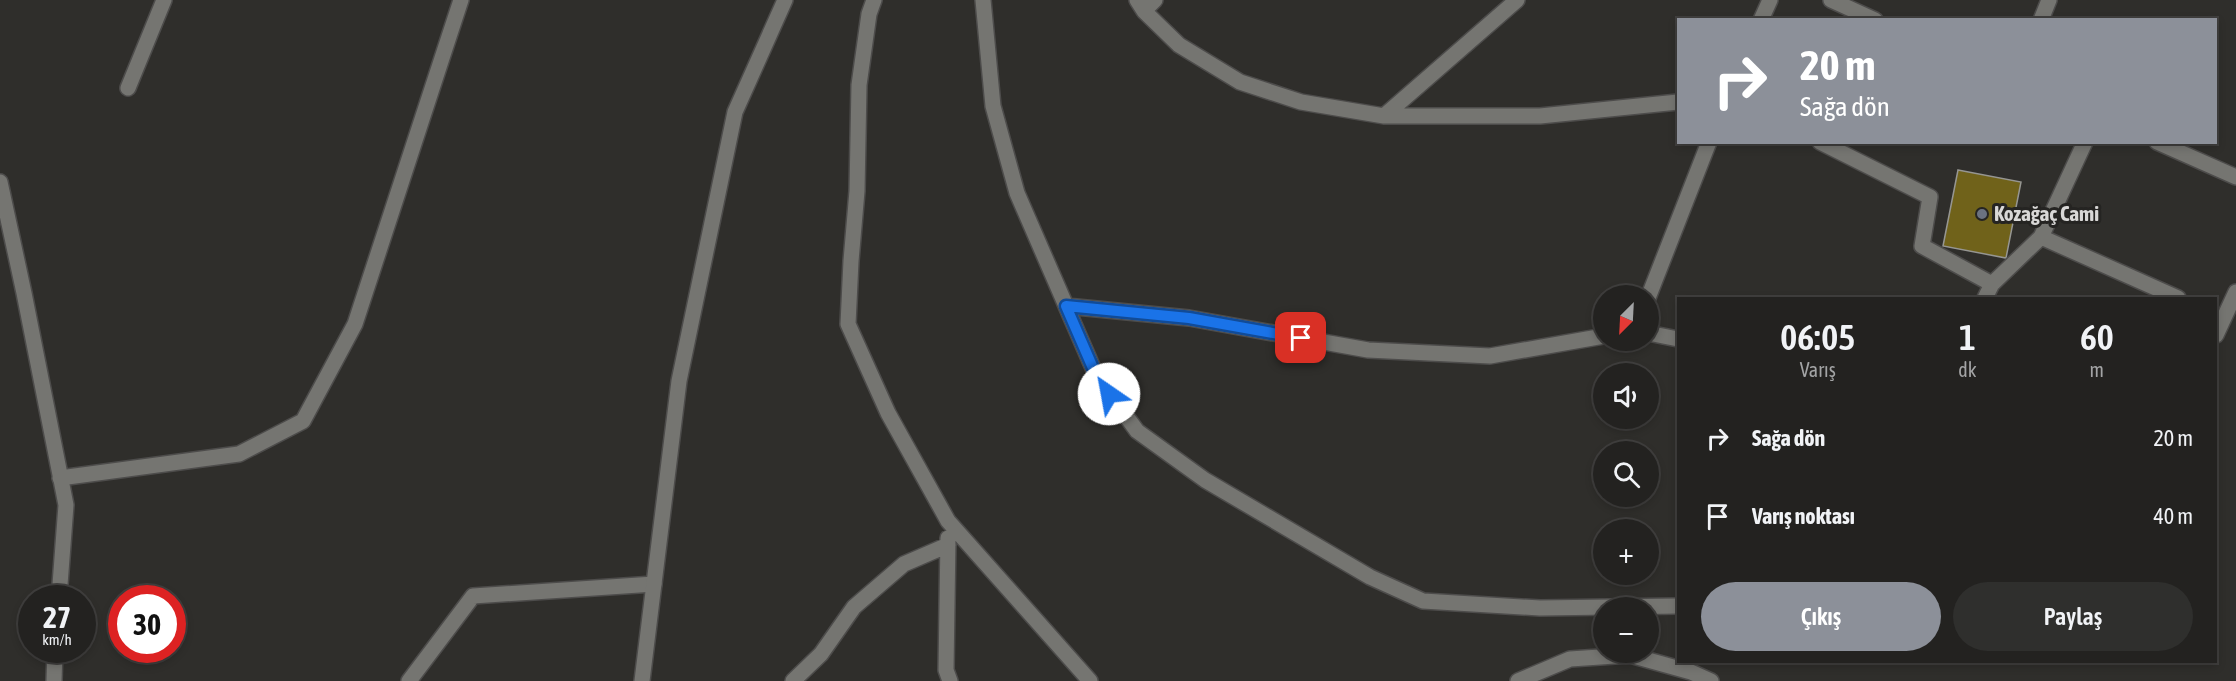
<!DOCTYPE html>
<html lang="tr">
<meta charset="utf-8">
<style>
:root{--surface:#232220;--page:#2f2f2d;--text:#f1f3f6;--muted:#a3a4a5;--line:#403f3e;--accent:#8c9099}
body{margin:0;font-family:"Asap Condensed",sans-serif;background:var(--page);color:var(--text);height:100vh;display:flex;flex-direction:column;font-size:22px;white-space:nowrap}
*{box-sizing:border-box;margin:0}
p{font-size:20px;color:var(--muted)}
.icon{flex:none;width:33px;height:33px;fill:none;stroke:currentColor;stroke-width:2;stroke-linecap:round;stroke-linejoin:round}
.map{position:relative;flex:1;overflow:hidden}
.panel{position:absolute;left:1677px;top:297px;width:540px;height:366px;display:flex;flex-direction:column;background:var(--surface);border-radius:0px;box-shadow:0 3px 9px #0003,0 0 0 2px var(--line)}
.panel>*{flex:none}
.guide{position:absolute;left:1677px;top:18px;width:540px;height:126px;border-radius:0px;box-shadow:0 3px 9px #0003,0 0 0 2px var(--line);background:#8c9099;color:#fff;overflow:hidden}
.needle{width:39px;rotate:204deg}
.fabs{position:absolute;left:1593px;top:285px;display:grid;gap:12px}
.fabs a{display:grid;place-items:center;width:66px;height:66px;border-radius:50%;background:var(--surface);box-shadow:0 3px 9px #0003,0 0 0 2px var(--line);font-size:30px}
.speed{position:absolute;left:18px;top:585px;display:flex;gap:12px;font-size:30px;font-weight:700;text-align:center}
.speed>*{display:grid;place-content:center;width:78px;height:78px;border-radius:50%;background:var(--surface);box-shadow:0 3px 9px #0003,0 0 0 2px var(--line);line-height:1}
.speed small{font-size:15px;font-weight:400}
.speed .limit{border:9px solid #d22;background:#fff;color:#111}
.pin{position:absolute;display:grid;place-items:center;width:51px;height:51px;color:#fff;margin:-26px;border-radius:12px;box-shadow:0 3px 9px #0006}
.me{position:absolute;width:66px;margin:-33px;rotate:327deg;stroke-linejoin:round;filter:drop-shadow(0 0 4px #0008)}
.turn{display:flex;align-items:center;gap:21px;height:126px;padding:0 24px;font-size:27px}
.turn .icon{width:78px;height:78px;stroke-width:2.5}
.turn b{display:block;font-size:42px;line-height:51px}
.eta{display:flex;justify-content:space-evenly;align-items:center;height:102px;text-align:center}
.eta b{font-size:36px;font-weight:600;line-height:42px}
.cta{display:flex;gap:12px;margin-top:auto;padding:12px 24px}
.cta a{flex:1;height:69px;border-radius:36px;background:var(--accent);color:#fff;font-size:24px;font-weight:600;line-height:69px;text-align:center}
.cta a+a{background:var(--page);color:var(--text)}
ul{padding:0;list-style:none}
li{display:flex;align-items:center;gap:18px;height:78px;padding:0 24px}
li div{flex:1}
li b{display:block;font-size:22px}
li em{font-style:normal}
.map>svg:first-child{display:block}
</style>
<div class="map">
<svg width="2236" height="681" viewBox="0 0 2236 681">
<rect width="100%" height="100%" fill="#2f2e2b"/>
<!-- building -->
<path fill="#70621a" stroke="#969692" stroke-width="1.5" d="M1958,170L2021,182L2006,258L1943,246Z"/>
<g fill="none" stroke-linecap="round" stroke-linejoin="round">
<!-- minor casing -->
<g stroke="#4d4c4b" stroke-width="18">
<path id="minor" d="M874,0L869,14L859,85L857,191L851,261L848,324L888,413L948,521L1090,681
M983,0L993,106L1017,193L1096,375L1137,431L1205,480L1370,577L1423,601L1540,608L1678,606
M1137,0L1144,11L1179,45L1240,82L1301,102L1384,116H1540L1678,102
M1831,0L1875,20
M1144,11L1155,0
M1761,20L1770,0
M2041,20L2049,0
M128,88L164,0
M1384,116L1517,0
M1820,142L1930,197L1922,246L1992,284
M2085,142L2041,237L2178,298
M2157,142L2236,177
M0,182L24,293L66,505L59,598
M1648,298L1709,142
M1985,298L1992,284L2041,237
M1066,306L1189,318L1368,350L1490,356L1604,336
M1648,333L1678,339
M2216,335L2236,292
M60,478L239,454L303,421L355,324L461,0
M948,538L946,670L950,681
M54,681L55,650
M409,681L473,596L654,584
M793,681L821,654L854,607L904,564L948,545
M1518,681L1570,659L1630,655L1691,672L1711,681"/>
</g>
<!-- secondary casing -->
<g stroke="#4d4c4b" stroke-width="18">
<path id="secondary" d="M642,681L679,381L735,112L785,0"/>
</g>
<!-- minor -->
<use href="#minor" stroke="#757571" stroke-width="15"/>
<!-- secondary -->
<use href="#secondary" stroke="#757571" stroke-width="15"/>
</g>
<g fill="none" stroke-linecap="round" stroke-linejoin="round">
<!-- route casing -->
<g stroke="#114b97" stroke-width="15">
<path id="route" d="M1109,394L1096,375L1066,306L1189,318L1301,338"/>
</g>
<!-- route -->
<use href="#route" stroke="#1a73e8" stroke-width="10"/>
</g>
<!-- markers -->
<circle fill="#6b7280" stroke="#252422" stroke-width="2" cx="1982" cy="214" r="6"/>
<g text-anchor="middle" stroke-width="6" stroke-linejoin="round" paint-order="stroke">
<!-- poi labels -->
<g font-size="21" font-weight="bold" fill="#d9d8d7" stroke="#252422" text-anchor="start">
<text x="1994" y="221">Kozağaç Cami</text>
</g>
</g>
</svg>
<div class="fabs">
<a><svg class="needle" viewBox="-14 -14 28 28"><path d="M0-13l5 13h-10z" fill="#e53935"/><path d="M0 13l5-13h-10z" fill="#a3a4a5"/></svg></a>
<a><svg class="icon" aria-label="sound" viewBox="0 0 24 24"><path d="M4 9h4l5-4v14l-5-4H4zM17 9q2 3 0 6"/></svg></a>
<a><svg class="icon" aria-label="search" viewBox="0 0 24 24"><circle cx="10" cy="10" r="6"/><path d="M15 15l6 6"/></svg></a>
<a>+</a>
<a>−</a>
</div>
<div class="speed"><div>27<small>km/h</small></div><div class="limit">30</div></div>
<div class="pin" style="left:1301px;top:338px;background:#d93025"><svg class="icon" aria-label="arrive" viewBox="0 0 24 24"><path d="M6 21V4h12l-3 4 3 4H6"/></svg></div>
<svg class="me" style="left:1109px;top:394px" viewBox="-20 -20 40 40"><circle r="19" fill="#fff"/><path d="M0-13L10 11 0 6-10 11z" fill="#1a73e8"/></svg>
<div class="guide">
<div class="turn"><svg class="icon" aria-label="right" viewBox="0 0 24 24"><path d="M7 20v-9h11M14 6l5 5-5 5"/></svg><div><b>20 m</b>Sağa dön</div></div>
</div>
<section class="panel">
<div class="eta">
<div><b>06:05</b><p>Varış</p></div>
<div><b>1</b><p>dk</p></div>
<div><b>60</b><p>m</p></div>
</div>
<ul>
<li><svg class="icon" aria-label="right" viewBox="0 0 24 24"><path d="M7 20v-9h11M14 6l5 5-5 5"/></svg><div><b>Sağa dön</b></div><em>20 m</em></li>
<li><svg class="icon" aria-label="arrive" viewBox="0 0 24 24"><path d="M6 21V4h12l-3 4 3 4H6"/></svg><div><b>Varış noktası</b></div><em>40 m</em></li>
</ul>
<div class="cta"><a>Çıkış</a><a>Paylaş</a></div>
</section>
</div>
